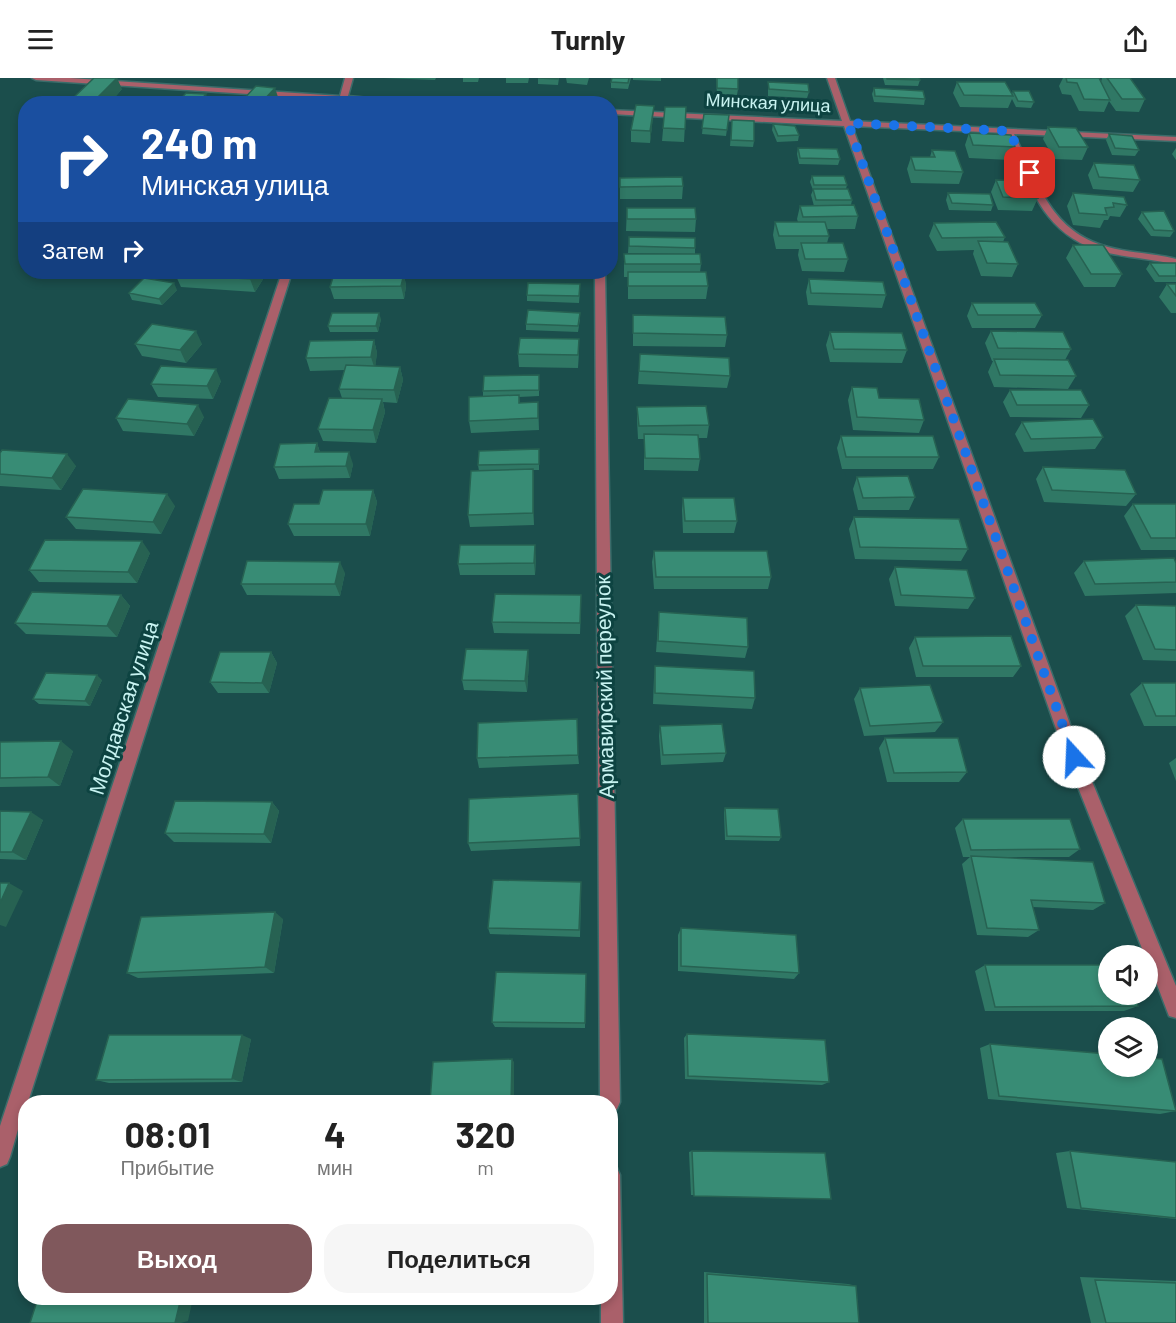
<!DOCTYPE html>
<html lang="ru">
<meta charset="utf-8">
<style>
:root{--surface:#fff;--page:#f6f6f6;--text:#222;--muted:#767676;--accent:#80585c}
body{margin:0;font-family:Barlow,sans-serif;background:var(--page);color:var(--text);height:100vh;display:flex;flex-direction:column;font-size:22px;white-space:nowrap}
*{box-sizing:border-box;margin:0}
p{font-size:20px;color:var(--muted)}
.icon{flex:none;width:33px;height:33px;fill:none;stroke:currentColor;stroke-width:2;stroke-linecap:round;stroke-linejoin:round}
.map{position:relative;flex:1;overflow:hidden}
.details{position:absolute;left:18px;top:1017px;width:600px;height:210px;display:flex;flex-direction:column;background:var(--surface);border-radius:24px;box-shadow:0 3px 9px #0003}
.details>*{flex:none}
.hud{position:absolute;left:18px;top:18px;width:600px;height:183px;border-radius:24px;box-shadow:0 3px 9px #0003;background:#1a4fa0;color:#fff;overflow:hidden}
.controls{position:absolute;left:1098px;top:867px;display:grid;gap:12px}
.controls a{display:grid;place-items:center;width:60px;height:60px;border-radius:50%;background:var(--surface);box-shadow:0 3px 9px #0003;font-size:30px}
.pin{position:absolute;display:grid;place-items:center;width:51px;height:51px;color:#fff;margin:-26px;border-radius:12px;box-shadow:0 3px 9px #0006}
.me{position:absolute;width:66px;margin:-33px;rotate:340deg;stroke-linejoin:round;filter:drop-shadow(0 0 4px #0008)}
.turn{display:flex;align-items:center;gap:21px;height:126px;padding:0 24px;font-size:27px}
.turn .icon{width:78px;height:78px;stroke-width:2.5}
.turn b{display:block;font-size:42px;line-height:51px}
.then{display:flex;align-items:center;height:57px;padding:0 24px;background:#0003;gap:12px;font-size:22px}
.eta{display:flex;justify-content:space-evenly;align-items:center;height:102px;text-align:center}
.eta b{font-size:36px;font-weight:700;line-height:42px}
.cta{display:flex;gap:12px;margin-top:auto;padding:12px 24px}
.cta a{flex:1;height:69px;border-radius:24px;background:var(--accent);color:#fff;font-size:24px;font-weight:700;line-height:69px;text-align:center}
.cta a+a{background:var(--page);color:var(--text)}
header{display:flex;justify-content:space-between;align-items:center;height:78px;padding:0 24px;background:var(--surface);font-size:27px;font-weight:700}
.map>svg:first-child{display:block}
</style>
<header><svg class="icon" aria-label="menu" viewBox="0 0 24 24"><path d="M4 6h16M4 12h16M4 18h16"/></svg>Turnly<svg class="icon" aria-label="share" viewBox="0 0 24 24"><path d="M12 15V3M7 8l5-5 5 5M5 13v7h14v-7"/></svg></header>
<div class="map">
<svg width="1176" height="1245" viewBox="0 0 1176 1245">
<rect width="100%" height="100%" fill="#1b4e4c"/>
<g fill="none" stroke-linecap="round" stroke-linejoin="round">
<!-- minor casing -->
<g stroke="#3a6c6a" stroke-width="3">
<path id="minor" d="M32,0H70L340,18L345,0H353L348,18L432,26L347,23L346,26H338L339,22L36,2Z
M827,0H835L850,43L1176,59V63L1014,56C1038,104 1050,154 1108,169C1129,175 1151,175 1172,180L1176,181V187C1154,181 1131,180 1108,175C1043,160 1031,109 1006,55L852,48L1082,679L1176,908V940L1169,938L1148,883V878H1145L1066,679L844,48L610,36V32L842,43Z
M282,194H292L28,1024H26L10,1079L7,1086L0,1089V1048Z
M595,194H605L620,1024L617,1031L610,1034V1024H600Z
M610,1087L617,1090L620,1097L623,1245H601V1220H610Z"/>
</g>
<!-- minor -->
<use href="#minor" fill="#aa606a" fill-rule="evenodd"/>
</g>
<!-- wall -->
<path fill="#307865" d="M383,0H436L435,2Z
M463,0H479L478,4H463Z
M506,0H529L528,5H506Z
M538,0H559L558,7L538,6Z
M566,0H589L587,7L567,5Z
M631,0L628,11L611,10V4Z
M633,0H661V3L633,2Z
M716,0H738V11L737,17L717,16Z
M883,0H919L920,2L918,8L885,7Z
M1063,0H1099L1101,4L1102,0H1130L1145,21L1139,34L1116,33L1109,23L1104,34L1079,33L1071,17L1062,16L1059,8Z
M768,4L809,14L807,20L768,18Z
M957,4L1012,16L1013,13L1034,24L1031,30L1016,29L1012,21L1008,30L960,29L953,15Z
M874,10L925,21L924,27L874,24L872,16Z
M122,11L109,26H74L72,21Z
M654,28L650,65L631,64V52Z
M665,29H686L684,64L662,63Z
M704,36L729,37L726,58L702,56Z
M732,42L754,63L753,69L730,68Z
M773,46L799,57L798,63L777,64L772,52Z
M1048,49L1088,69L1082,82L1054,81L1043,61Z
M969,55L1015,69L1010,82L969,80L965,67Z
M1109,56L1139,72L1135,78L1112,77L1106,62Z
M798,70L840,81L838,87L799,86L797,76Z
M1176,70V82L1172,76Z
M932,72L963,94L959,106L911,105L907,91L911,79H930Z
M1094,85L1140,102L1133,114L1093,111L1088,97Z
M812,98L847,107L846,111L852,122L851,127L858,138L855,151H827L829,158L827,165L848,181L844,194L802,193L798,177L799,171H776L773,157L775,144H798L797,141L800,128H814L811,117L813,112L810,104Z
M620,100L683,108L682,121H620Z
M996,102L1038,120L1032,133L998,132L991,114Z
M948,115L993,127L991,133L949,132L946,122Z
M1073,115L1127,127L1120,139L1110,138L1108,142H1104L1100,150L1073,147L1067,128Z
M627,130L696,141L695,154L626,153Z
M1142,134L1174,153L1170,159L1151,158L1138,141Z
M934,145L1005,159L1003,164L1018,186L1012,199L981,198L973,176L974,172L937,173L929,158Z
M629,159L695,170V176L701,186L700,194L708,208L706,221H628V199H624V176H693L628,175Z
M1073,167L1122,196L1115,209H1084L1066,180Z
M1150,185H1176V204H1155L1146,191Z
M177,194H263L265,198L255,214L181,209L175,196Z
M404,196L406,208L404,221H334L330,209Z
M809,201L886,217L882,230L808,227L806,214Z
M1167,206H1176V235H1171L1159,219Z
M177,212L162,227L132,222L129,215Z
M580,212L579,225L527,223V217Z
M972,225L1042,237L1035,250H972L967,238Z
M633,237L727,257L725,269L633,268Z
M381,241L378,254H330L328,248Z
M580,241L578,254L526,252V246Z
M991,253L1071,271L1065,282L1076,298L1068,311L994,309L988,294L993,283H992L985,265Z
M830,254L907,272L902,285L830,284L826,267Z
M374,262L377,275L375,288L400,289L403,302L397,325L383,324L385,334L376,365L323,363L318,351L342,320L339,311L345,292L310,293L306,280Z
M135,266H202L186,285L142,278Z
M579,274L578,290L519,289L518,276Z
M640,276L730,298L727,310L638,306Z
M221,303L213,321L158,319L151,306Z
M539,303V318L519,319L520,325L538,324L539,352L471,355L469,343L483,319V313Z
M852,309L879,320L924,342L919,355L853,352L848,322Z
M1010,312L1089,327L1081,340L1010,339L1003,324Z
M637,329L709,347L707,360H698L700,381L698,393L644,392V361H638L637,341Z
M204,339L194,358L123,353L116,340Z
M1022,344L1103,359L1095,371L1024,374L1015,356Z
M841,358L939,379L933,391H842L837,370Z
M317,365L320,374L353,386L350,400L279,401L274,389Z
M539,371V392H533L534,404V447L470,449L468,437L479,393L478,387Z
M0,375L76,388L61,412L0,408Z
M1043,389L1136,416L1126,428L1044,424L1036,401Z
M857,399L915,419L909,432H858L853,411Z
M373,412L377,424L370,458H294L288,446L319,426Z
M683,420L737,443L734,455H683L682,432Z
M1133,426H1176V472H1141L1124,438Z
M175,428L161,456L76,451L66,439Z
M854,439L968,471L961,483L855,481L849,451Z
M654,473L771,499L768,511H654L652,484Z
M150,475L137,505L39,504L29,492Z
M536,479L535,497H460L458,486Z
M1084,483L1176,485V515L1085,518L1074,495Z
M895,489L975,520L968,531L895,528L889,501Z
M345,495L340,518L247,517L241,506Z
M121,517L130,528L117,559L26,556L15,545Z
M1136,527L1176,528V583L1143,582L1125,538Z
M581,528L580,556L494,555L492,544Z
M659,534L748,569L745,580L656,574Z
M915,559L1021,588L1013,599H916L909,570Z
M271,574L277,585L269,615H218L210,604Z
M529,583L527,614L464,612L462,602Z
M655,588L755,620L752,631L653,626L654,599Z
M102,602L90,628L39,626L33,621Z
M1142,605H1176V648H1144L1130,616Z
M860,610L943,644L935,654L864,658L854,621Z
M660,648L726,675L723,684L661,687L659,658Z
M885,660L967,694L959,704H887L879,670Z
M0,664L73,673L60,708L0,709Z
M578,677L579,686L479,690L477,680Z
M1176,680V703L1169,685Z
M578,716L580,768L471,773L468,765Z
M272,724L279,733L271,765L174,764L165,755Z
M725,730L781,759L779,763L725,762L724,734Z
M0,733L43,742L26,782L0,781Z
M963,741L1080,771L1069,779H995L1105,825L1093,832L1033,829L1039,852L1028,859L977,857L962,786L970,779H963L955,750Z
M581,812L580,859L490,856L488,850Z
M283,841L274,895L138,900L127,895Z
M681,850L799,895L794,901L678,893V857Z
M985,887L1138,928L1124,933H985L975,893Z
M586,896L585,950L495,949L492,944Z
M687,956L829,1004L822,1007L685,1001L684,960Z
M251,961L242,1004L109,1005L96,1002Z
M990,966L1176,1033L1160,1036L988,1021L980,970Z
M692,1073L831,1121L691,1117L689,1074Z
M1070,1073L1176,1084V1141L1067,1130L1056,1075Z
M704,1194L848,1206L856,1208L859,1245H704Z
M1080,1199L1176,1203V1245H1091Z"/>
<!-- shaded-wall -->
<path fill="#276252" d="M117,0L122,11L109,26H97L95,22Z
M275,10L279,22L275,26H260Z
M206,16L208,22L205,26H197Z
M654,28L653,40L650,65V53Z
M255,194H263L265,198L255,214L250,201Z
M404,196L406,208L404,221L401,208Z
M174,205L177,212L162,227L159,221Z
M379,235L381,241L378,254L376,248Z
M196,253L202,266L186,285L180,272Z
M374,262L377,275L375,292L371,279Z
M400,289L403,302L397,325L394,312Z
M216,291L221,303L213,321L207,308Z
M382,321L385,334L376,365L373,352Z
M198,327L204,339L194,358L187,346Z
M317,365L321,378L315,374Z
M349,374L353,386L350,400L346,388Z
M67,376L76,388L61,412L52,400Z
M533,391L534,404V447L533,435Z
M373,412L377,424L370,458L366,446Z
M167,416L175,428L161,456L153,444Z
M142,463L150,475L137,505L128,494Z
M535,467L536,479L535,497L534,485Z
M340,484L345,495L340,518L335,506Z
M121,517L130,528L117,559L107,548Z
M528,572L529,583L527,614L525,603Z
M271,574L277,585L269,615L262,605Z
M97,597L102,602L90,628L85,623Z
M61,663L73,673L60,708L48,699Z
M272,724L279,733L271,765L264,756Z
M31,734L43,742L26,782L12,774Z
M9,805L23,813L6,849L0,847V825Z
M275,834L283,841L274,895L265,889Z
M242,957L251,961L242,1004L232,1001Z
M512,981L514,984V1024H511Z
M181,1220H193L188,1243L181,1245H175Z"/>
<!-- building -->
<path fill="#388c75" stroke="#276252" stroke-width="1.5" d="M94,0H117L95,22L72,21Z
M538,0H558V1Z
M612,0H629L628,5L611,4Z
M717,0H738V11L717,10Z
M887,0H919L920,2L887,1Z
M1066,0H1099L1110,22L1084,21L1077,5L1067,4Z
M1107,0H1130L1145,21H1122Z
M768,4L808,6L809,14L769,11Z
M957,4H1005L1013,18L964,17Z
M256,8L275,10L260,26H239Z
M874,10L923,13L925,21L875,18Z
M1013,13H1029L1034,24L1018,23Z
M186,15L206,16L197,26H176Z
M515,22H535L534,26H515Z
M636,27L654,28L650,53L631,52Z
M665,29H686L685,51L663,50Z
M704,36L729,37L727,52L702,50Z
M732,42L754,43V63L731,62Z
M773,46L795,48L799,57L778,58Z
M1048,49L1076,50L1088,69H1059Z
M969,55L1011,57L1015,69L973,67Z
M1109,56L1132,58L1139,72L1115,70Z
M798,70L837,71L840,81L800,80Z
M932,72L955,73L963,94L915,92L911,79H935Z
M1094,85L1134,87L1140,102L1099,99Z
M812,98H844L847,107H814Z
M682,99L683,108L620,109V100Z
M996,102L1029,103L1038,120L1003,119Z
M813,111H848L852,122H816Z
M948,115L990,116L993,127L952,125Z
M1073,115L1124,119L1127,127L1113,125L1114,129L1105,130L1107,137L1079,135Z
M854,127L858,138L803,139L800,128Z
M627,130H695L696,141H627Z
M1164,133L1174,153L1154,152L1142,134Z
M775,144H825L829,158H779Z
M996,144L1005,159L942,160L934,145Z
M629,159L695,160V170L629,168Z
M978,163L1008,164L1018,186L987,185Z
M801,165H843L848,181H805Z
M1073,167H1103L1122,196H1091Z
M624,176H700L701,186H625Z
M1150,185H1176V198H1159Z
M177,194H255L250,201L175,196Z
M628,194H706L708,208H628Z
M334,196H404L401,208L330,209Z
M144,200L174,205L159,221L129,215Z
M809,201L883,204L886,217L811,215Z
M528,205L580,206L579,218L527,217Z
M1167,206H1176V218Z
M972,225H1035L1042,237H978Z
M528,232L580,235L578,248L526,246Z
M332,235H379L376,248H328Z
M633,237L725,239L727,257L633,255Z
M152,246L196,253L180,272L135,266Z
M991,253L1063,254L1071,271L998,270Z
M830,254L902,255L907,272L834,271Z
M520,260L579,261L578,277L518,276Z
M374,262L371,279L306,280L310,263Z
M640,276L729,280L730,298L639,293Z
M994,281L1068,282L1076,298L1000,297Z
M346,287L400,289L394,312L339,311Z
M161,288L216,291L207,308L151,306Z
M539,297V312L483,313L484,298Z
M852,309L877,310L879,320L919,321L924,342L857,339Z
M1010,312H1081L1089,327H1017Z
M519,317V325L538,324V340L469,343V319Z
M329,320L382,321L373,352L318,351Z
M128,321L198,327L187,346L116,340Z
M706,328L709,347L639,348L637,329Z
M1093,341L1103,359L1031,361L1022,344Z
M644,356L698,357L700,381L645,380Z
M841,358H933L939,379H846Z
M317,365L315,374H349L346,388L274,389L280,366Z
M539,371V386L478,387L479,373Z
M2,372L67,376L52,400L0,396V375Z
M1043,389L1125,392L1136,416L1052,412Z
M533,391V435L468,437L471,393Z
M908,398L915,419L863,420L857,399Z
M83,411L167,416L153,444L66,439Z
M323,412H373L366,446H288L294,426H319Z
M683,420H734L737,443H685Z
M1133,426H1176V460H1151Z
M854,439L959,441L968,471L860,469Z
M45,462L142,463L128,494L29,492Z
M460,467H535L534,485L458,486Z
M654,473H767L771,499H656Z
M1174,480L1176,485V504L1095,506L1084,483Z
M247,483L340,484L335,506H241Z
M895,489L967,492L975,520L901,517Z
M32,514L121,517L107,548L15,545Z
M495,516L581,517L580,545L492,544Z
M1136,527L1176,528V572L1155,571Z
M659,534L747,540L748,569L658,563Z
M1011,558L1021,588H923L915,559Z
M466,571L528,572L525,603L462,602Z
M220,574H271L262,605L210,604Z
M655,588L754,593L755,620L655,615Z
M46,595L97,597L85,623L33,621Z
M1142,605H1176V638H1156Z
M930,607L943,644L870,648L860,610Z
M577,641L578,677L477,680L478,645Z
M722,646L726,675L663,677L660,648Z
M885,660H958L967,694L894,695Z
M61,663L48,699L0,700V664Z
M578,716L580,760L468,765L469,721Z
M175,723L272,724L264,756L165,755Z
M725,730L778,731L781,759L727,758Z
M0,733L31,734L12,774H0Z
M963,741H1070L1080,771L971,772Z
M971,778L1093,784L1105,825L1031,822L1039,852L987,850Z
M493,802L581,804L579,852L488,850Z
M0,805H9L0,825Z
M275,834L265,889L127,895L141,839Z
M681,850L796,857L799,895L681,888Z
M985,887H1108V916H1134L1138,928L995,929Z
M496,894L586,896L585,945L492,944Z
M687,956L825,962L829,1004L688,998Z
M109,957H242L232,1001L96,1002Z
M990,966L1108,976V988H1148V980L1162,981L1176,1033L999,1018Z
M512,981L511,1024H430L433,984Z
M692,1073L825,1075L831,1121L694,1118Z
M1070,1073L1176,1084V1140L1081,1130Z
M707,1196L856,1208L859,1245H708Z
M1095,1202L1176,1205V1245H1106Z
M38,1220H181L175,1245H30Z"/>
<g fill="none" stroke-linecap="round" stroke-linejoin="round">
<!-- route -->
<path stroke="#1a73e8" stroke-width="10" stroke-dasharray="0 18" d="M1030,95L1009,53L848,45L1074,679"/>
</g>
<g text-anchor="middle" stroke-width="6" stroke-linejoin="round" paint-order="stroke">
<!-- far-street labels -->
<g font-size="18" fill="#c8f3f1" stroke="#0d4341">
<text transform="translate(768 25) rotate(3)" y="6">Минская улица</text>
</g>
<!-- street labels -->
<g font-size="21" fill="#c8f3f1" stroke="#0d4341">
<text transform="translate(605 609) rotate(-91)" y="7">Армавирский переулок</text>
<text transform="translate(124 630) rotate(-72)" y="7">Молдавская улица</text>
</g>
</g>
</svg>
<div class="controls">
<a><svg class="icon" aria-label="sound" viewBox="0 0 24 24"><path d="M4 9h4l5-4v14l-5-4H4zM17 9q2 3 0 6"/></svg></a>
<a><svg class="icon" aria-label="layers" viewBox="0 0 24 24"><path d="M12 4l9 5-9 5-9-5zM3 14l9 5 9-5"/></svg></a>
</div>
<div class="pin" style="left:1030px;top:95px;background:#d93025"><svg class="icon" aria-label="arrive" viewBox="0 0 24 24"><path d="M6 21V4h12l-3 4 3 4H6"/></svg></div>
<svg class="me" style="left:1074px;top:679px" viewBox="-20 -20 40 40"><circle r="19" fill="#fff"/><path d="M0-13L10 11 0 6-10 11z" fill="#1a73e8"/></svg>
<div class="hud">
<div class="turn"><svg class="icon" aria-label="right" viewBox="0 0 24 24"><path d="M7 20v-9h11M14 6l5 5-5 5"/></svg><div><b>240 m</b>Минская улица</div></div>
<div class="then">Затем<svg class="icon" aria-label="right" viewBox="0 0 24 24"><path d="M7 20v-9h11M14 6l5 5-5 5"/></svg></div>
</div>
<section class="details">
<div class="eta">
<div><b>08:01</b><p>Прибытие</p></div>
<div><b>4</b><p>мин</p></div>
<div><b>320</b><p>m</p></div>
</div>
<div class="cta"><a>Выход</a><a>Поделиться</a></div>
</section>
</div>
